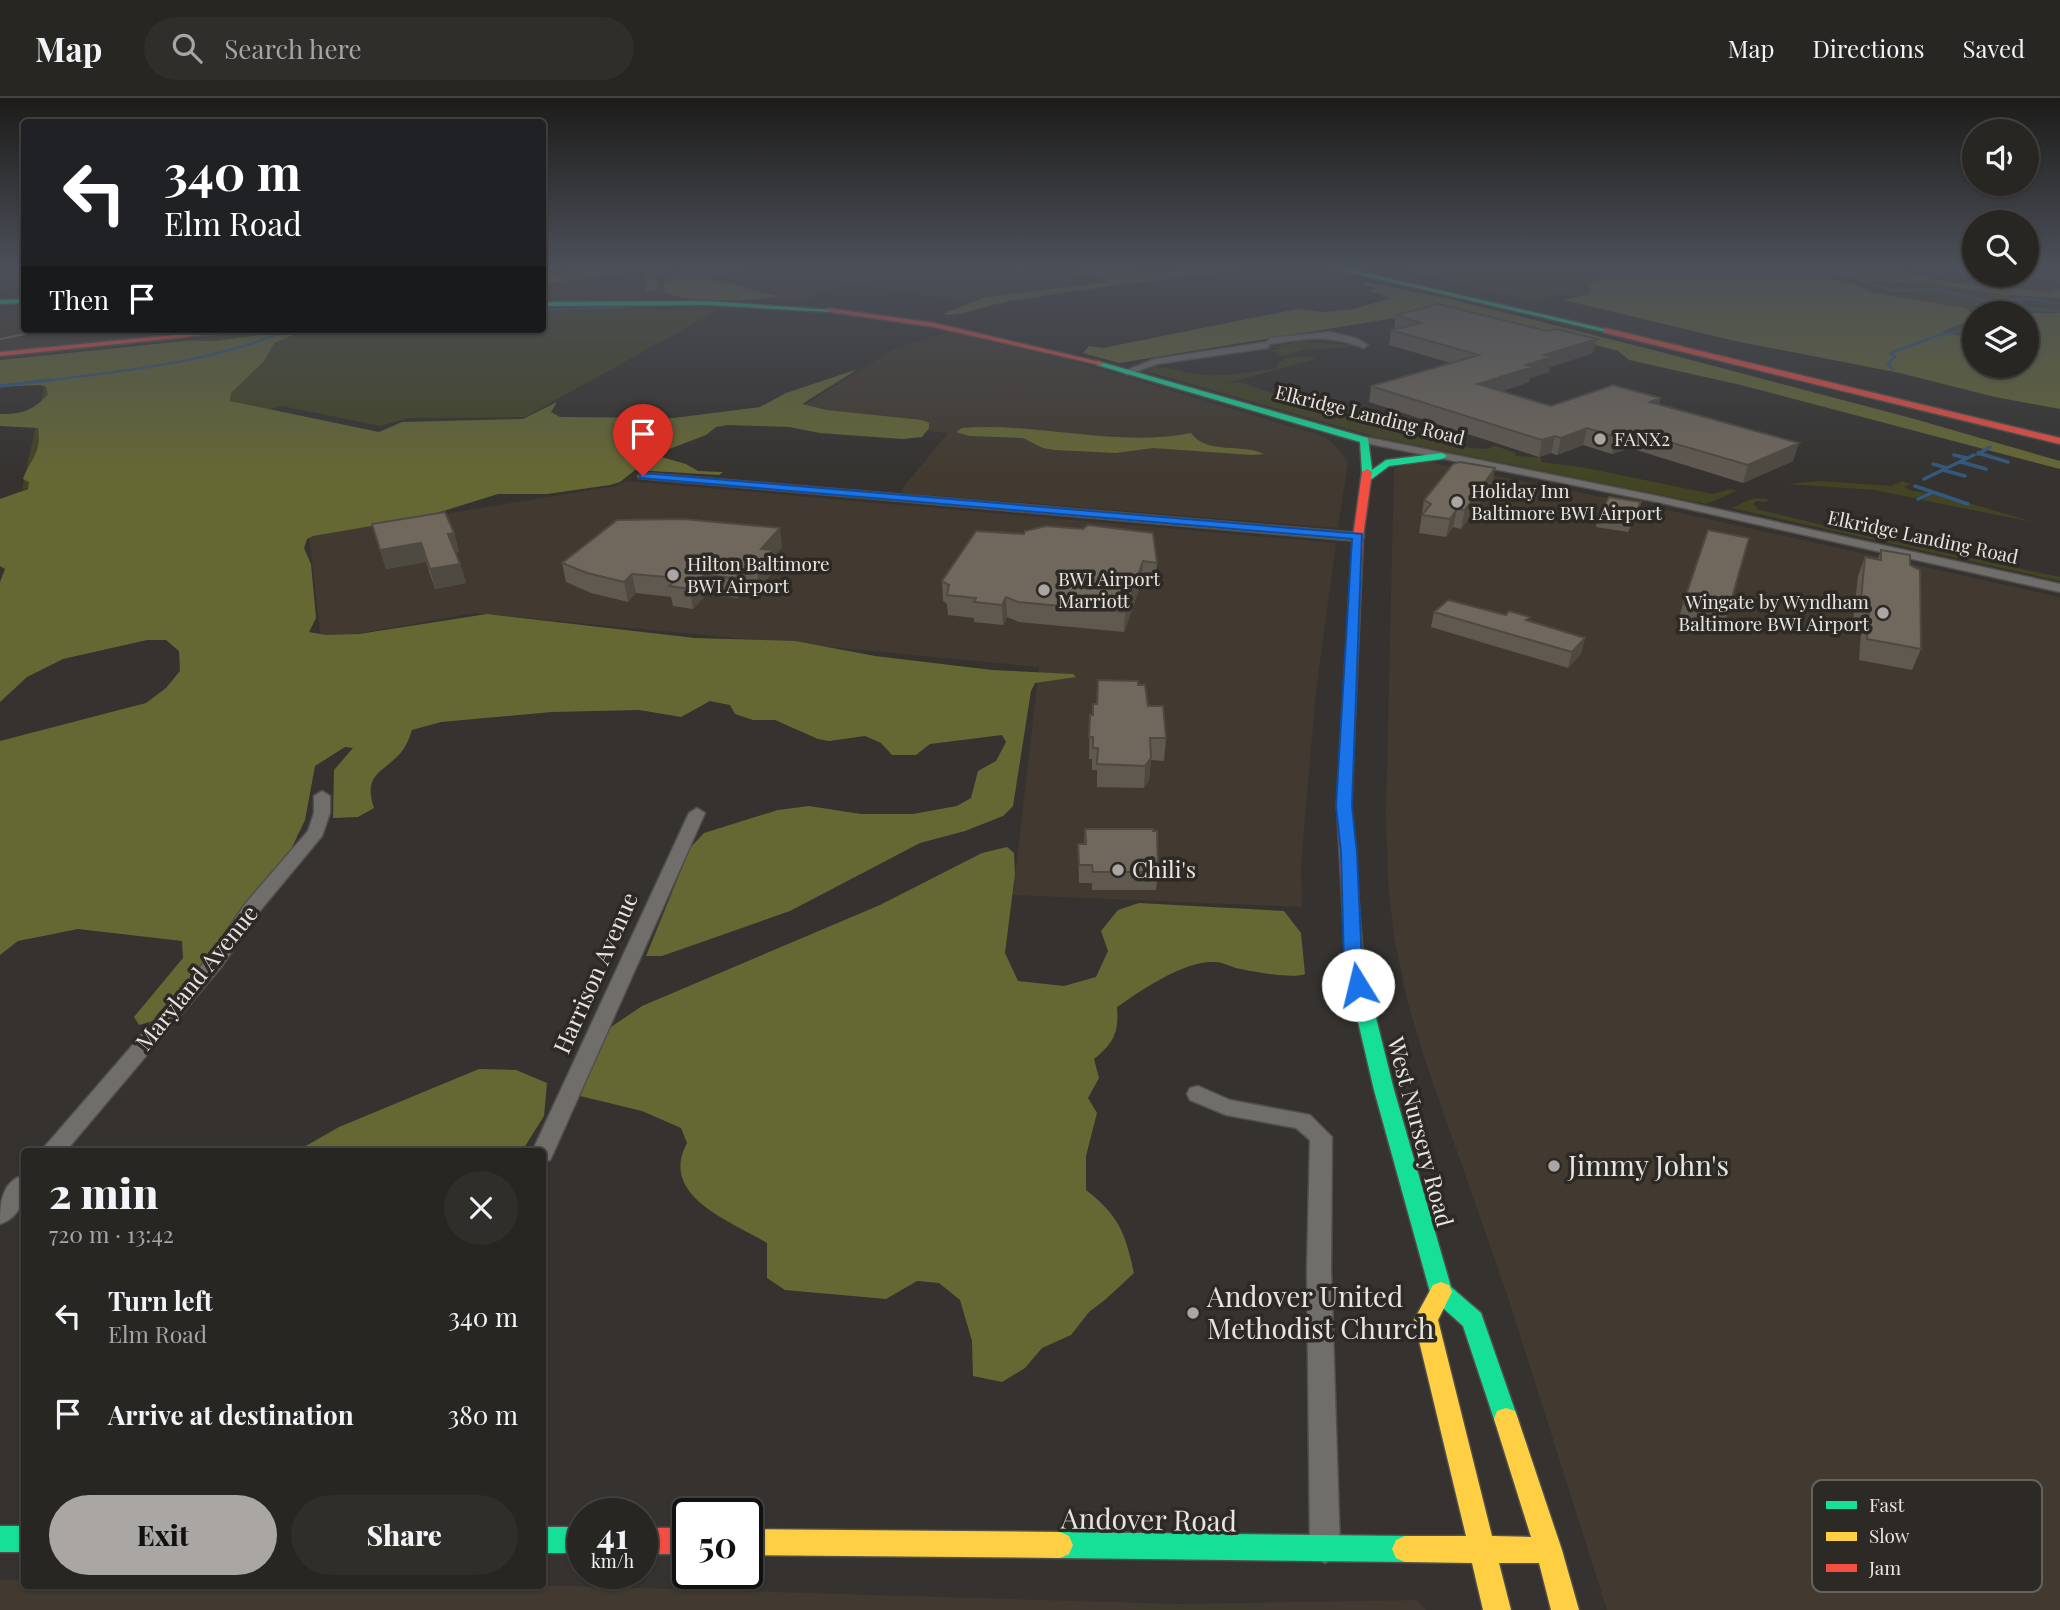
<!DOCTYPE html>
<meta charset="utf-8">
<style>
:root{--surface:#282623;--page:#302e2b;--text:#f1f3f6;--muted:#a5a5a6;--line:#444341;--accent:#a9a6a3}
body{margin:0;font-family:"Playfair Display",serif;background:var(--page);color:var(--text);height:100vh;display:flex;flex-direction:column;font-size:26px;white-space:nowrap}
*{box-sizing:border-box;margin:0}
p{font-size:23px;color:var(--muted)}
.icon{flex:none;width:38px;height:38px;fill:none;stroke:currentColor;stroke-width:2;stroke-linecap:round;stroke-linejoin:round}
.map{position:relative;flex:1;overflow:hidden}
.details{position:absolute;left:21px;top:1050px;width:525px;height:441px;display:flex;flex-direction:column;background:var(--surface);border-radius:7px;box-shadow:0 2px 5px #0004,0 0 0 2px var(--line)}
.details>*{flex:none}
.guide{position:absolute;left:21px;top:21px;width:525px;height:214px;border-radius:7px;box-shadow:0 2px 5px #0004,0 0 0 2px var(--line);background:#202124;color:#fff;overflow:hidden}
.tools{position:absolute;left:1962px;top:21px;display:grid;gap:14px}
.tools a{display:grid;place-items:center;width:77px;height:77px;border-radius:50%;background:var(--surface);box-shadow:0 2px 5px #0004,0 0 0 2px var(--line);font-size:35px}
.speed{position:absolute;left:567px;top:1400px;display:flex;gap:14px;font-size:35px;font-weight:700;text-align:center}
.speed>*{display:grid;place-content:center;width:91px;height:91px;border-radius:50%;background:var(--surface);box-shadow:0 2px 5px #0004,0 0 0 2px var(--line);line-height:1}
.speed small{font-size:18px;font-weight:400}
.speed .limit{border:4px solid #111;border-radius:10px;background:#fff;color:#111}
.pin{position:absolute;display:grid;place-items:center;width:60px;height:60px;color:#fff;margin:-72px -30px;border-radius:50% 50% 50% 0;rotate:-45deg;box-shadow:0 0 7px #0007}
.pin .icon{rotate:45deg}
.me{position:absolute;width:77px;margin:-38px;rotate:351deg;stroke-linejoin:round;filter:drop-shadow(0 0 5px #0008)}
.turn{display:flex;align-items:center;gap:24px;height:147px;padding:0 28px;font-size:32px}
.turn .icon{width:91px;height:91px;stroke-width:2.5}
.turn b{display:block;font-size:49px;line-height:60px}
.then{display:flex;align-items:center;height:66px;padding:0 28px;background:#0003;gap:14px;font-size:26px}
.round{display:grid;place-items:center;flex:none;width:74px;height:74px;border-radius:37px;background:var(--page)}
.headline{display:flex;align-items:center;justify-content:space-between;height:119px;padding:0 28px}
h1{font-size:42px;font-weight:800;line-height:52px}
.primary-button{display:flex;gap:14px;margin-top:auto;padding:14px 28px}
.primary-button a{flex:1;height:80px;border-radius:42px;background:var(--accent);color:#111;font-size:28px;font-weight:800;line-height:80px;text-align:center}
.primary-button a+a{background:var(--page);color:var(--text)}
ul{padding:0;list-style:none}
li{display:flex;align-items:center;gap:21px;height:98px;padding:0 28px}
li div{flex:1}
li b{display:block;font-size:26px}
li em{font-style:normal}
header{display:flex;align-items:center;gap:42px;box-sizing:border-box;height:98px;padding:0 35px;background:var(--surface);border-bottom:2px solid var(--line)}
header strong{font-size:33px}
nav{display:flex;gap:38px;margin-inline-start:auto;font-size:24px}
.search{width:490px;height:63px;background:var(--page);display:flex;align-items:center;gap:18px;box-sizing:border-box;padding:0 24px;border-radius:38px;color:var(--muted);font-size:26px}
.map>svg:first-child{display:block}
</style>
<header>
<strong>Map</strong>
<div class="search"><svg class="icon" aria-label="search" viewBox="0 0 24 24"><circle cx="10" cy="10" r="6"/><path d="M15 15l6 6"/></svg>Search here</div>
<nav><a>Map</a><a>Directions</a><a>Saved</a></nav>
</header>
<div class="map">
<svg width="2060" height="1512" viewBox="0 0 2060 1512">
<rect width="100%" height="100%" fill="#35322f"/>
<!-- built -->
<path fill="#423a30" d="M0,169H24V191L0,192Z
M642,169H1269L959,203L851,185L800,204L659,200L543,202L542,182Z
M1866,169H1974V177H2026L2060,169V196L1945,186Z
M24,212V231H278L0,262V213Z
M946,234L1069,262L1322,338L1334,346L1348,364L1338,430L903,395L901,392L948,335L792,319L796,312L892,252Z
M1429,364L1681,415L2060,499V1512H1607L1508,1199L1425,962L1408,905L1394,839L1388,784L1386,715L1394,370Z
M626,383L1336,445L1316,593L1301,766L1302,809L1013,797L1039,569L475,515L321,542L309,438L616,388Z
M0,1482H24V1488H568L1178,1506L1417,1502L1426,1512H0Z"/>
<!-- green -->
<path fill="#434424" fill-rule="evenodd" d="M1391,169H1866L1946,186L2060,196V306L1558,195L1538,204ZM1974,215H2026V268H1974Z
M649,210L720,211L525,319L408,320L380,328L282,308L263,313L271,355L22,391L51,258L278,231L269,238L318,231H542L543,212Z
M1301,244L1356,247C1342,250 1327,251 1313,251C1299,250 1289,261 1276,256L1283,255L1269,253L1282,250L1273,249L1267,252L1263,250Z
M1304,258L1318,260L1225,286L1240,284L1328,314L1342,311L1432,341L1439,339L1470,350L1485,351L1495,348L1516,355L1515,358L1539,359L1542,361L1541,364L1581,369L1713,396L1730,391L1737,393L1706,406L1376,339L1146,273C1161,265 1175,272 1189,275C1219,281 1248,274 1278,270L1276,267L1286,260Z
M1821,383L1892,388L1902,383L1911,386L1904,389L1913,393L1929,395L1914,400L1874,392L1787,386Z
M1933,396L1967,406L1945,398L2033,424L1922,402Z
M1754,400L1769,401L1766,404L1757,403L1753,406L1757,409L1756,411L1852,434L1858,431L1859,435L1976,461L1982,459L1984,463L2060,479V483L1731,410Z"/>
<!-- forest -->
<path fill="#666834" d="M596,169H671V170L656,178L658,191L647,194L644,185L647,175L643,172L543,186V178Z
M689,169H747L707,180L776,198C754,204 681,205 663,193L666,181Z
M1251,169C1168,182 1083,190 1000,205C986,208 955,220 943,216L985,199L1109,184L1101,178L1072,176L1085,172L1158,175Z
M1614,169H1770L1851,185L1874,195L1966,210L1971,215L1967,223L1942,234L1974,241V268H2026V215H1997H2060V311L1995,299L1900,275L1735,243L1564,202L1588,197L1591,191L1588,187Z
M1808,169H1879L1949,184L2052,194L2051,191L2060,192V200L2007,197L1930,185L1873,183Z
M1366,184L1446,200L1661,254L1911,320L2060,363V371L1741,287L1629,262L1618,253L1577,242L1407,218L1119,265L1083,255L1089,248L1103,250L1297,211L1324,214L1354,211L1391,200L1371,193L1377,191L1362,186Z
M302,231L305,232L274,245L264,263L231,295L230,303L379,334L402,324L523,321L557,304L551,314L560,319L674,320L760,309L786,295L858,271L802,306L827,312L922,322L929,325V330L922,339L902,341L820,335L789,329L728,327L716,329L706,337L664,353L658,358L686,366L698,373L723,374L719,377L635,372L620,384L610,387L547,396H498L424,419L313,438L307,441L304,450L311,466L316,520L309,534L326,537L359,536L487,516L695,540L795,543L875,558L992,572L1073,576L1076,579L1035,585L1031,593L1013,708L1003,718L965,733L920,745L790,813L662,858H646L690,750L704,735L778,712L809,708L861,716H913L957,708L971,700L978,673L996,663L1006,644L1002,637L930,646L916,657H892L881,645L865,638L829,643L818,641L775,622H753L735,616L730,607L710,603L681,619L639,612L552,614L441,624L412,632C410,638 407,646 403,652C385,675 362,674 374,710L358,719L333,720L334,672L353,650L345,649L315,668L305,722L284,766L229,828L215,854L168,913L153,923L139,927L134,919L183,860L182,843L78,831L18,843L0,857V643L146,605L166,590L180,573L179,553L166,542H147L63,561L27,579L0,604V484L5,471L0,468V401L28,391L29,384L23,381C31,360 42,355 38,330L0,328V316C20,317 35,312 48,296L46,289L40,287L0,289V262L186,243H216Z
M962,330C1040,324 1113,350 1191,335C1207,357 1241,345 1264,356L1252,357L1153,350L1116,355L1055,352L1043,350L1023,340L969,338L956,334Z
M1007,749L1014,755L1015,776L1005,855L1018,883L1064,888L1096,879L1108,853L1101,833L1118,812L1139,805L1284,813L1301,835L1305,876C1295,881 1254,874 1241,871C1232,870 1224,864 1215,864C1184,862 1142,892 1117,909C1119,934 1114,945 1094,961L1099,980L1088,1000L1097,1015L1086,1058V1092C1119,1118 1125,1134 1134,1175L1106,1201L1089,1214L1071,1237L1042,1250L1025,1270L1002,1284L973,1278L972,1243L960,1202L939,1185L917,1183L886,1201L785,1192L767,1180V1145C733,1124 658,1099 687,1045L681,1030L642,1013L580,998L589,970L611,929L642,908L880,807L982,755Z
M479,971L516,972L547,985L544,1018L522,1053H297L339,1029Z"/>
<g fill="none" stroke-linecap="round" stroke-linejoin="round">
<!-- stream-far1 -->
<path stroke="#33597f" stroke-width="2.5" d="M1795,169L1807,174L1855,180L1894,193L1937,191L1986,203L2033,201L2060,206
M542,212L630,209
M1987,215L2012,210L2060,213
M285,234L307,231
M1893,272L1888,266L1895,259L1891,255L1936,238L1974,230
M36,284C120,273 206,266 286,233"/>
<!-- stream -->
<path stroke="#33597f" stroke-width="3.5" d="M0,288L49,282
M1978,355L2008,364
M1978,356L1990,349
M1954,357L1967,360
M1961,364L1986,371
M1933,366L1947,370
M1943,372L1965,378
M1924,381L1974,357
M1915,388L1968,406
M1918,401L1932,395"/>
<!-- street casing -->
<g stroke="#514f4d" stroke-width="3">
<path id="street" d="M1330,234L1356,240L1368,247L1364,250C1326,236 1310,240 1270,246L1267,250L1157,266L1127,277L1122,274L1155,261L1267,244L1270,240Z
M1365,339L1657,398L2060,486V494L1657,404L1361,344V340Z
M643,375L1358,435L1364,439L1358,443L639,380L638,378Z
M322,693L330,698V715L322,738L259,814L222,868L65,1054H40L208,860L245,806L308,733L314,715V698Z
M697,710L705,715L553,1056L550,1062L542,1065V1054H532L689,715Z
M1198,988L1230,1002L1310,1017L1332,1039L1331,1172L1340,1450L1335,1460L1325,1465L1315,1460L1310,1450L1307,1172L1310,1042L1296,1030L1226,1017L1190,1002L1187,996L1190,990Z
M24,1077C26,1097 22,1119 0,1126C0,1106 1,1084 24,1077Z"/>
</g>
<!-- fast casing -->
<g stroke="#514f4d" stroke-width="3">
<path id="fast" d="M1327,169H1340L1609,232L1605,234Z
M24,201V205L0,206V202Z
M707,203L834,212L830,214L707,207L542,208V204Z
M1097,263L1368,340L1372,372L1386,362L1442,355L1447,358L1442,361L1389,368L1369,383H1363L1361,381L1365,377L1362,374L1360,344L1097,267Z
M1355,866L1361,868L1364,872L1394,992L1451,1189L1481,1215L1518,1321L1515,1329L1506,1332L1497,1329L1494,1321L1463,1228L1433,1201L1430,1194L1374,992L1346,872L1349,868Z
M0,1428H24V1454H0Z
M542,1429H583V1455H542Z
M1060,1434L1405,1438L1414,1442L1418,1451L1414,1460L1405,1464L1060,1460L1051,1456L1047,1447L1051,1438Z"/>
</g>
<!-- slow casing -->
<g stroke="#514f4d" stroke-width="3">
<path id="slow" d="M542,169H557L542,173Z
M1441,1184L1449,1187L1452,1194L1438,1222L1492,1438L1531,1439L1494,1321L1497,1313L1506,1310L1515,1313L1518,1321L1562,1452L1579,1512H1551L1539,1465H1499L1511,1512H1483L1472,1465L1405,1464L1396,1460L1392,1451L1396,1442L1405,1438H1466L1414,1222L1433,1187Z
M747,1431L1060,1434L1069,1438L1073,1447L1069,1456L1060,1460L747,1457Z"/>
</g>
<!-- jam casing -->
<g stroke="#514f4d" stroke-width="3">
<path id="jam" d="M827,210L934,225L1104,265L1100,267L934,229L830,214Z
M1605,230L2060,340V346L1602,234Z
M236,231H264L0,258V254Z
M1367,371L1372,374L1363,439L1351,708L1364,872L1361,876H1349L1346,872L1337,708L1353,439L1362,374Z
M642,1430H688V1456H642Z"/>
</g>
<!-- street -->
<use href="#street" fill="#706e6b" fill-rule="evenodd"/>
<!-- fast -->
<use href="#fast" fill="#16e098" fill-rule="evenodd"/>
<!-- slow -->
<use href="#slow" fill="#ffcf43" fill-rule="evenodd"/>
<!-- jam -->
<use href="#jam" fill="#f24e42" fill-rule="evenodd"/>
<!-- tram -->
<path stroke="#6c6967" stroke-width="2" d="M0,241L50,231"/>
</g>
<!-- wall -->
<path fill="#605950" d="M1910,169H1974V177H2026V169H2060V184L2037,179L2015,184L1949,174L1940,176Z
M1396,217L1593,255L1550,269L1549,274L1530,280L1529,284L1501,293L1551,308L1660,300L1659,306L1793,363L1743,385L1630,350L1612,356L1583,347L1557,357L1551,355L1539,359L1369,304L1371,288L1451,265L1389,247L1391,232L1395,231H1394Z
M1495,370L1492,388L1461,431L1453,429L1446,439L1419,435L1424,402Z
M1641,404L1638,414L1628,434L1596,429L1598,419Z
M372,426L454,435L459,454H456L466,485L435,491L426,464L386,471Z
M1024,436L1157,465L1155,484L1142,483L1124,534L1019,524L1007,519L1003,527L974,524V520L948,517L947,506L943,503L942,483Z
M782,449L774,458L776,471L759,490L747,489L738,500L706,497L693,511L673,508L671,499L636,495L628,504L591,495L566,484L562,465Z
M1881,452L1910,467L1921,551L1912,572L1859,562L1861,534L1852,532L1858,478L1865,459L1878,461Z
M1683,506L1728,514L1721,535L1677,526Z
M1434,514L1529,523L1585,540L1581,556L1568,570L1431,529Z
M1138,587L1166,640L1164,663L1151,662L1149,682L1144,690L1097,689V672H1092V661H1089L1090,617H1093L1097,606Z
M1085,731L1158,774L1156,792H1092V785H1079L1078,746H1084Z"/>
<!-- shaded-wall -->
<path fill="#4e4941" d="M1942,169H1950L1949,174L1940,176Z
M2026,169H2041L2037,179L2015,184L2018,177H2026Z
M1597,241L1593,255L1550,269L1549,274L1530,280L1529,284L1475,302L1478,286L1526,267L1544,257Z
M1660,300L1656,316L1650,304Z
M1587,330L1583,347L1557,357L1561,340Z
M1635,334L1630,350L1612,356L1616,339Z
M1555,338L1551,355L1539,359L1542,342Z
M1799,345L1793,363L1743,385L1748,367Z
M1495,370L1492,388L1461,431L1465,412Z
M1641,404L1638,414L1628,434L1631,425Z
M1457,411L1453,429L1446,439L1450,421Z
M780,430L782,449L774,458L776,471L759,490L757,471L761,451Z
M454,435L459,454L453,455L448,436Z
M421,445L426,464L386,471L380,452Z
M1143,463L1142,483L1124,534L1125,514Z
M460,466L466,485L435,491L430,471Z
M745,470L747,489L738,500L735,480Z
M632,476L636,495L628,504L624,484Z
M704,477L706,497L693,511L690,491Z
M1006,499L1007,519L1003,527L1002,507Z
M1585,540L1581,556L1568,570L1572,554Z
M1151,660L1149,682L1144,690L1145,668Z"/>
<!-- building -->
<path fill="#70685d" stroke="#4e4941" stroke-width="2" d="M1438,206L1547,233L1557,231L1597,241L1544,257L1552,259L1526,267L1533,269L1478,286L1551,308L1613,287L1660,300L1650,304L1799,345L1748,367L1635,334L1616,339L1587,330L1561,340L1555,338L1542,342L1371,288L1479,257L1391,232L1421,225L1396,217Z
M1460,364L1495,370L1465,412L1457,411L1450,421L1422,417L1431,406L1424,402L1453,366Z
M1609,399L1641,404L1631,425L1598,419Z
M445,414L454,435L448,436L460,466L430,471L421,445L380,452L372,426Z
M683,421L780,430L761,451L773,452L757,471L745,470L735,480L704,477L690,491L669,488L678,480L632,476L624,484L587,475L562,465L617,422Z
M1088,427L1153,435L1157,465L1143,463L1125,514L1018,504L1006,499L1002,507L974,504L976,500L947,497L949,487L942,483L976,433L1024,436L1025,433L1046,428L1083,431Z
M1708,432L1749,440L1728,514L1683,506Z
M1881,452L1910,457V467L1920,472L1921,551L1867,541L1869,514L1860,512L1865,459L1881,462Z
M1448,502L1506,517L1509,513L1530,519L1526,522L1585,540L1572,554L1434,514Z
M1098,582L1138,583V587H1145L1148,608H1163L1166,640H1150L1151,660L1145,668L1097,666L1098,650H1093V639H1089L1090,617H1093V606H1097Z
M1085,731H1153V733H1157L1158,774H1093L1092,767H1079L1078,746H1086Z"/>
<!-- sky -->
<linearGradient id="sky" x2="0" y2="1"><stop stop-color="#1d1c1a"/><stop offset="0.44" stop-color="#4b4f58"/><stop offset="1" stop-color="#4b4f58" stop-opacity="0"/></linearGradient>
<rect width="2060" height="381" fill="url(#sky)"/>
<!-- route -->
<path fill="#1a73e8" stroke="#114b97" stroke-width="2" d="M643,375L1362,436L1352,708L1357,755L1362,865L1367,887L1365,891H1352L1344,865L1341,755L1336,708L1352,441L640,380V376Z"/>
<!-- markers -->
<g fill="#a9a6a3" stroke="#2d2924" stroke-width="2.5">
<circle cx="1600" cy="341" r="7"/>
<circle cx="1457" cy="404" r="7"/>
<circle cx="673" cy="477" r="7"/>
<circle cx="1044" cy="492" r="7"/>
<circle cx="1883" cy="515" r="7"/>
<circle cx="1118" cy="772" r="7"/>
<circle cx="1554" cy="1068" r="7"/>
<circle cx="1193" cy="1215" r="7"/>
</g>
<g text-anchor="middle" stroke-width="7" stroke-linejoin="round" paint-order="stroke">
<!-- far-street labels -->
<g font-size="19" fill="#e7e4e1" stroke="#2d2924">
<text transform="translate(1370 317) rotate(14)" y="7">Elkridge Landing Road</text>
<text transform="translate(1923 439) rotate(12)" y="7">Elkridge Landing Road</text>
</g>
<!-- far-poi labels -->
<g font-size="19" fill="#e7e4e1" stroke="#2d2924" text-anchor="start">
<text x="1614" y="348">FANX2</text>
<text x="1471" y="400">Holiday Inn<tspan x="1471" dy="22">Baltimore BWI Airport</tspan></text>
<text x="687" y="473">Hilton Baltimore<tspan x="687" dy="22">BWI Airport</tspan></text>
<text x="1058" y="488">BWI Airport<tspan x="1058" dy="22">Marriott</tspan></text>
<text x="1869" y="511" text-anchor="end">Wingate by Wyndham<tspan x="1869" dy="22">Baltimore BWI Airport</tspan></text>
</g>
<!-- poi labels -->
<g font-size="23" fill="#e7e4e1" stroke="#2d2924" text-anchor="start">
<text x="1132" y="780">Chili's</text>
</g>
<!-- street labels -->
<g font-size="23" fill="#e7e4e1" stroke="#2d2924">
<text transform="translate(596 875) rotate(-66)" y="8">Harrison Avenue</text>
<text transform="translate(197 880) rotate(-51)" y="8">Maryland Avenue</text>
<text transform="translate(1420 1034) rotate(75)" y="8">West Nursery Road</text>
</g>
<!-- near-poi labels -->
<g font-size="28" fill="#e7e4e1" stroke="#2d2924" text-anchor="start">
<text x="1568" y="1078">Jimmy John's</text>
<text x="1207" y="1209">Andover United<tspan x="1207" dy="32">Methodist Church</tspan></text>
</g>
<!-- near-street labels -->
<g font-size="28" fill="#e7e4e1" stroke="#2d2924">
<text transform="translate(1149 1422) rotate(1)" y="10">Andover Road</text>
</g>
</g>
<!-- legend -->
<rect x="1812" y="1382" width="230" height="112" rx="10" fill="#2d2924" stroke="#65615d" stroke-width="2"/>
<rect x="1826" y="1403" width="31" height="8" fill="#16e098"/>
<rect x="1826" y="1434" width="31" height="9" fill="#ffcf43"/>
<rect x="1826" y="1466" width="31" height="8" fill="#f24e42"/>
<g font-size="19" fill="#e7e4e1">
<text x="1869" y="1414">Fast</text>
<text x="1869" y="1445">Slow</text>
<text x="1869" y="1477">Jam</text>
</g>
</svg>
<div class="tools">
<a><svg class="icon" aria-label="sound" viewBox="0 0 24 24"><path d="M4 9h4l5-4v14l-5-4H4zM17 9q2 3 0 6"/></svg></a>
<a><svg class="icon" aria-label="search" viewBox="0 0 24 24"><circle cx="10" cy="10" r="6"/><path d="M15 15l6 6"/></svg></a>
<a><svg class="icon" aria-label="layers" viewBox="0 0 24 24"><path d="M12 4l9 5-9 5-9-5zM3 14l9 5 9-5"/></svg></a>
</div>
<div class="speed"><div>41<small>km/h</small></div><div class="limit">50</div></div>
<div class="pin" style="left:643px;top:378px;background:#d93025"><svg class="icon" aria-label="arrive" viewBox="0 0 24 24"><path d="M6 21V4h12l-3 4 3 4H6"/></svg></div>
<svg class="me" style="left:1358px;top:887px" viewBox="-20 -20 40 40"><circle r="19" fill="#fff"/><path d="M0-13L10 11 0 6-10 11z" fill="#1a73e8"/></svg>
<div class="guide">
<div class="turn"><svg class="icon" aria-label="left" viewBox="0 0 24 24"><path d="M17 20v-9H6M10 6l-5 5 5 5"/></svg><div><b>340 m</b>Elm Road</div></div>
<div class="then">Then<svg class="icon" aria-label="arrive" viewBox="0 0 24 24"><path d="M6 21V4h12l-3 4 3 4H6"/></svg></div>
</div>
<section class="details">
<div class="headline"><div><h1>2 min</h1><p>720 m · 13:42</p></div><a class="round"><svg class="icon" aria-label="close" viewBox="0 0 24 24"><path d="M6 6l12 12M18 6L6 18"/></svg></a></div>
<ul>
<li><svg class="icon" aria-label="left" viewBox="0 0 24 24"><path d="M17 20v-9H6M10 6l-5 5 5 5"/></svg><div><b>Turn left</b><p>Elm Road</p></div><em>340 m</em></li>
<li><svg class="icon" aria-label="arrive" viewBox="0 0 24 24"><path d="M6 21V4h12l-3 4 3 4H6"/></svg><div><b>Arrive at destination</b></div><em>380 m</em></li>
</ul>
<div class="primary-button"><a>Exit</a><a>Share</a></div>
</section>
</div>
